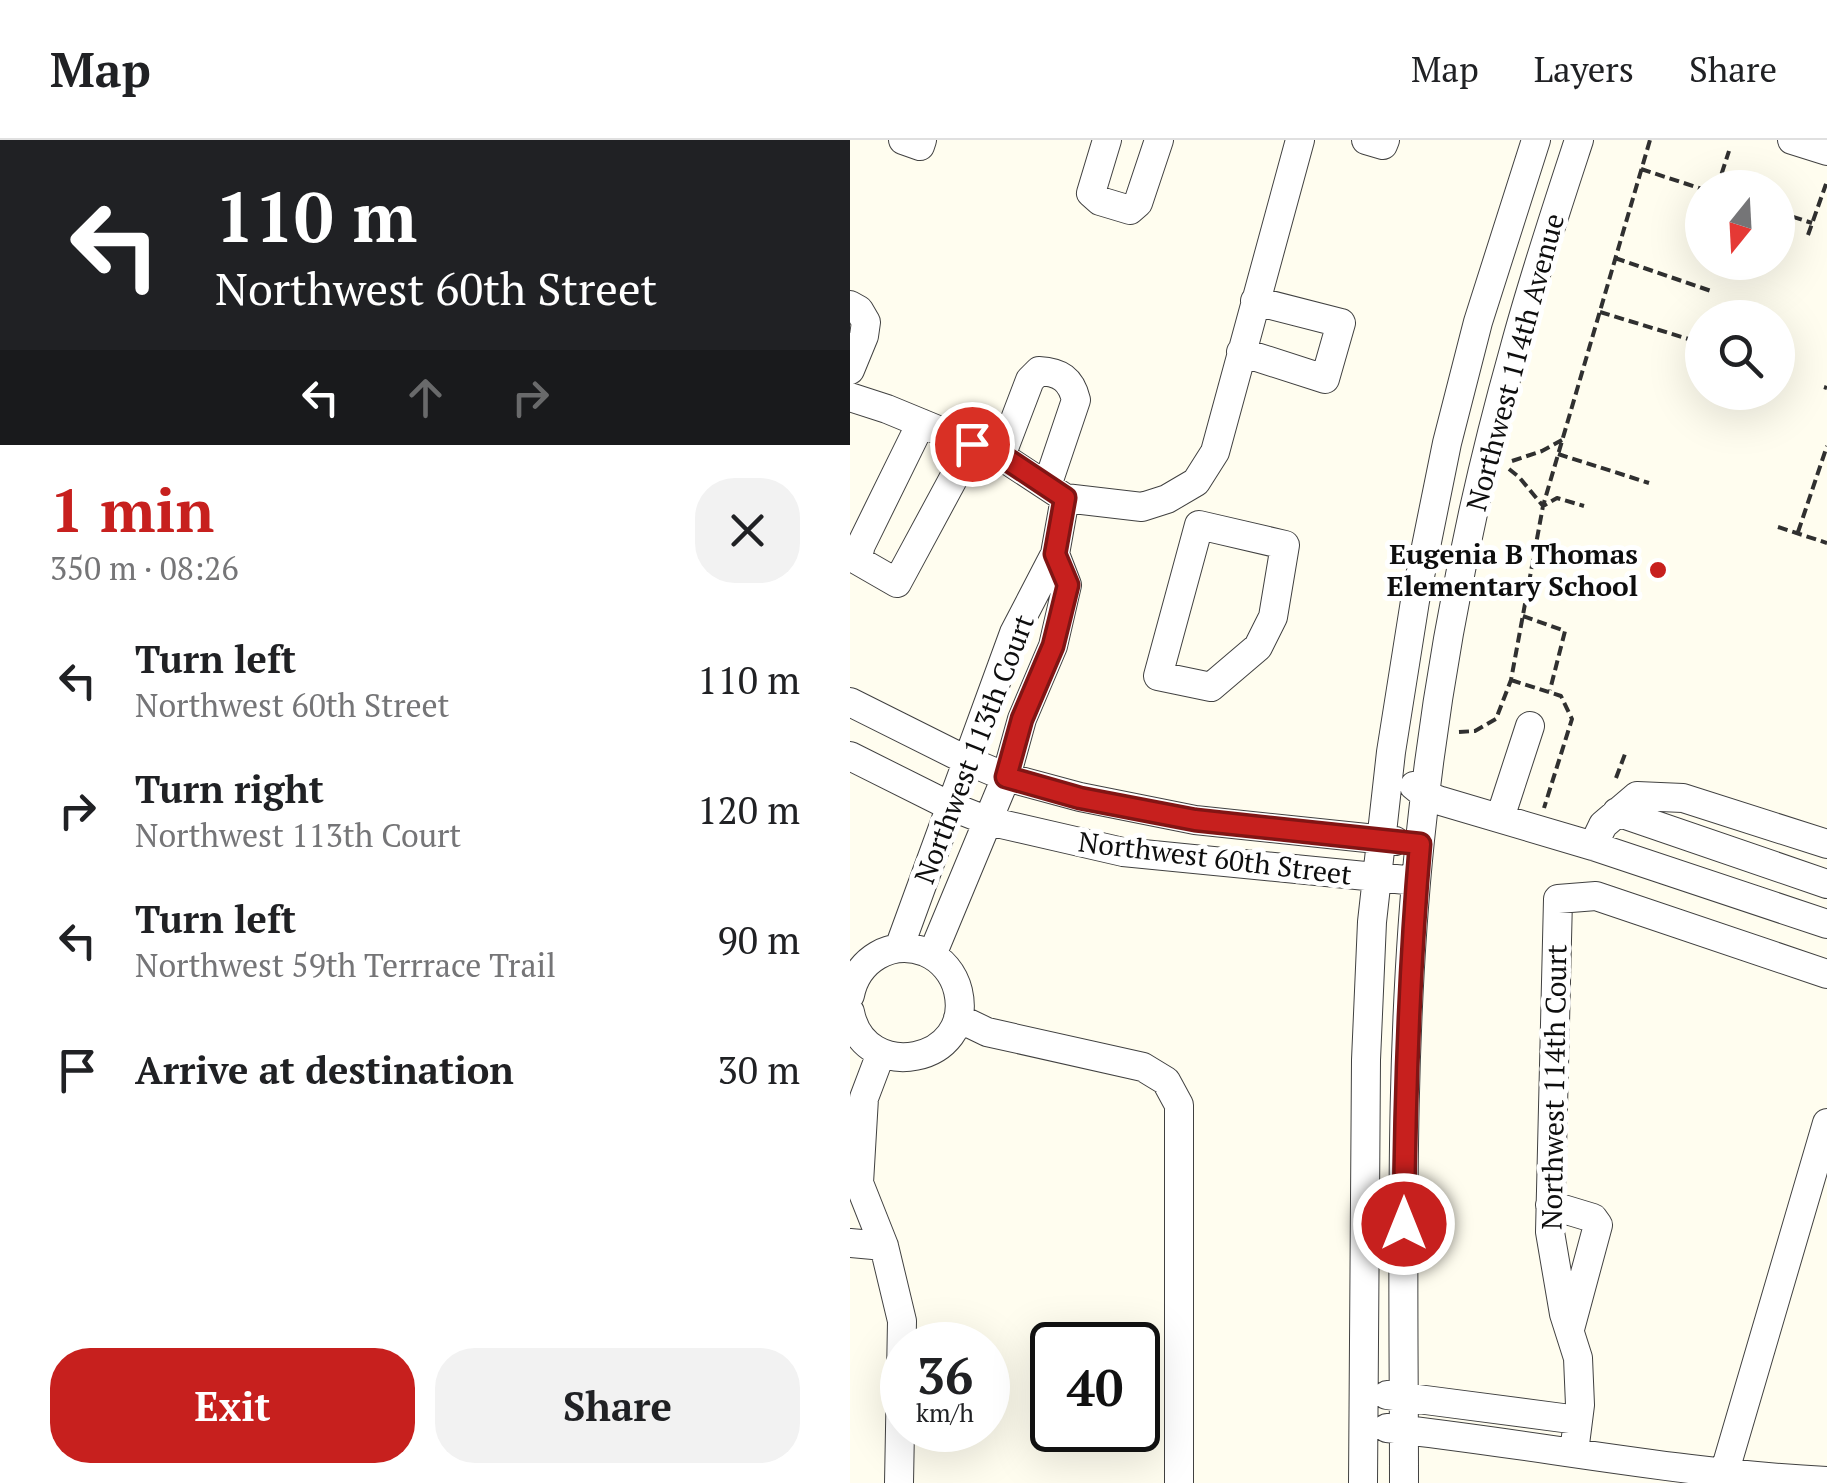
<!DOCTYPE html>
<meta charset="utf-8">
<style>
:root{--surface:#fff;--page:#f2f2f2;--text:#202124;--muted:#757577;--line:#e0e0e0;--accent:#c7201e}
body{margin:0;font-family:"PT Serif",serif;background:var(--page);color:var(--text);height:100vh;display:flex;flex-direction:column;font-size:38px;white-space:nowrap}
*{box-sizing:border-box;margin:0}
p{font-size:32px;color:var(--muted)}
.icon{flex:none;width:55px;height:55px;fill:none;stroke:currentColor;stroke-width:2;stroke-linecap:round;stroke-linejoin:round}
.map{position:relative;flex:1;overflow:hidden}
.panel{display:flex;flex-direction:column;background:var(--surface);width:850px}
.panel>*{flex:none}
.hud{background:#202124;color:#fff;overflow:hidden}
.needle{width:65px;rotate:198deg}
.controls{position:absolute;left:835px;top:30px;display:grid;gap:20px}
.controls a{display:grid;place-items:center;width:110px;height:110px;border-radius:50%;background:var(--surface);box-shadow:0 10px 40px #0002;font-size:50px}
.speed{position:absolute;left:30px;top:1182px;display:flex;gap:20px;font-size:50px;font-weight:700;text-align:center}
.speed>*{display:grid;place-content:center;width:130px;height:130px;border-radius:50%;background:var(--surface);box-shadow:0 10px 40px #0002;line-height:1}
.speed small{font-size:25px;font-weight:400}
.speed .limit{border:5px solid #111;border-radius:15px;background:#fff;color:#111}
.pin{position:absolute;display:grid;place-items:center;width:85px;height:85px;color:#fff;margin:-42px;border:5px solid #fff;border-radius:50%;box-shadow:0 2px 10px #0007}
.me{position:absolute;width:110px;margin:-55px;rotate:0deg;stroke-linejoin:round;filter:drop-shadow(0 0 8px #0008)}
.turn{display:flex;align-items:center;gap:35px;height:210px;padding:0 50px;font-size:45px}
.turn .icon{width:130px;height:130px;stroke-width:2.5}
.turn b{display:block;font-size:70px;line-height:85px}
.lanes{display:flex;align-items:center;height:95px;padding:0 50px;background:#0003;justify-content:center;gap:50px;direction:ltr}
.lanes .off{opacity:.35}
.round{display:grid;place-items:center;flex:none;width:105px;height:105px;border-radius:40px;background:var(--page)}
.summary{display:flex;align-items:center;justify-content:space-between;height:170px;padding:0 50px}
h1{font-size:60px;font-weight:800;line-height:75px;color:var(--accent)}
.button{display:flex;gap:20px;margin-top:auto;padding:20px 50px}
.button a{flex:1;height:115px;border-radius:40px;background:var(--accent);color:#fff;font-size:40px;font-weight:800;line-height:115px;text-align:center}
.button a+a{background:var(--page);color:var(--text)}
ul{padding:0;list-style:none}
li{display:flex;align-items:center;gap:30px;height:130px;padding:0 50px}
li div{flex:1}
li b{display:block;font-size:38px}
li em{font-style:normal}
header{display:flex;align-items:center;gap:60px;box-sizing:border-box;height:140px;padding:0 50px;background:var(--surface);border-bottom:2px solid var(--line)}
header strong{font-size:48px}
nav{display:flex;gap:55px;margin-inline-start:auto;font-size:35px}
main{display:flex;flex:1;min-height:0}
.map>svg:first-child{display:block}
</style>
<header>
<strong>Map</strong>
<nav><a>Map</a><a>Layers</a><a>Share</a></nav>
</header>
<main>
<section class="panel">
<div class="hud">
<div class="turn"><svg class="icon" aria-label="left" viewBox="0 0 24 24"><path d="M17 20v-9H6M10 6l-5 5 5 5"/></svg><div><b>110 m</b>Northwest 60th Street</div></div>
<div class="lanes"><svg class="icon" aria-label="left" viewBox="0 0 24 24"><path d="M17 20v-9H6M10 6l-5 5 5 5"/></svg><svg class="icon off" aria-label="ahead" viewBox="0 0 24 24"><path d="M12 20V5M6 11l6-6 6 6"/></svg><svg class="icon off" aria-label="right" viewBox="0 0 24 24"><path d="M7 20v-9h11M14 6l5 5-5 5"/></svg></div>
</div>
<div class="summary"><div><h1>1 min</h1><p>350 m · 08:26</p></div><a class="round"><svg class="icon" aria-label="close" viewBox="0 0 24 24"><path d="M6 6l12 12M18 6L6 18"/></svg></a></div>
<ul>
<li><svg class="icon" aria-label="left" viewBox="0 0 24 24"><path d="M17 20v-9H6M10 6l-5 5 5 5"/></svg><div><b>Turn left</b><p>Northwest 60th Street</p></div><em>110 m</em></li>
<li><svg class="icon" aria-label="right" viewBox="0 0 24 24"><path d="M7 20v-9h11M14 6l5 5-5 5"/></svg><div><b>Turn right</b><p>Northwest 113th Court</p></div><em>120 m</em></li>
<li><svg class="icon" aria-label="left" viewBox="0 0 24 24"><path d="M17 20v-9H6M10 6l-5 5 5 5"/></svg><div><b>Turn left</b><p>Northwest 59th Terrrace Trail</p></div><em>90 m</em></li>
<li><svg class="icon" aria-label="arrive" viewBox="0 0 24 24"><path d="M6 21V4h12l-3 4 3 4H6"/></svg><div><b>Arrive at destination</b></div><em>30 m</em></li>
</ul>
<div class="button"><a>Exit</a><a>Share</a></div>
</section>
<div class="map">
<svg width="977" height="1343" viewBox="0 0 977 1343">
<rect width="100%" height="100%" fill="#fffdef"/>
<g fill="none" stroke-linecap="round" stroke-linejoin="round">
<!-- minor casing -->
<g stroke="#414141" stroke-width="30">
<path id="minor" d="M53,0L70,6L72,0
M257,0L241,53L250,61L280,70L288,63L309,0
M516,0L533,5L535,0
M942,0L977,11
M0,165L9,170L16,182L14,196L0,230
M391,212L475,239L491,183L405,161
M0,257L37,269L151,316L215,358L292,367L317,359L346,342L365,312L450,0
M71,283L11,405L7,420L47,443L122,304
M151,316L180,240L189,231C210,232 221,239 226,260L197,346
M349,385L435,405L423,477L408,507L361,547L308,536Z
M0,562L118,621L156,637L230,657L345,680L545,701
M0,616L100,666L138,681L273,712L566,741
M564,646L575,655L591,661L743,706L977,784
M767,672L977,744
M650,678L680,586
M743,706L753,685L787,656L833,658L977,704
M49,808L164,493L205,414L215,358
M82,815L156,637L172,579L203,506L217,445L205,414
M0,855C7,820 41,799 75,812C92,819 104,834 108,851C125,923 14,945 0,872
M108,878L137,892L293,927L316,941L329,965V1343
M31,913L14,958L9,1043L34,1106L52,1181L49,1343
M700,1065L743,1078L748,1085L720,1189
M0,1103L34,1106
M537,1255L728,1280
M537,1288C685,1304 828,1334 977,1341
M724,1312L730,1265L728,1218L714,1174L700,1092L708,759L746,756L977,834
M874,1334L977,983
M513,1343L516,920L522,782L541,612L565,461L597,303L628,182L686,0
M554,1343C554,1129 548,913 570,700C587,535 619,370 664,210C683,139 706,70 729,0"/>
</g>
<!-- path -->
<path stroke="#303030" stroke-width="4" stroke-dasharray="10 5" stroke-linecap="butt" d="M791,29L852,49
M867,48L879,11
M928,72L962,83
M958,95L976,44
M765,118L861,151
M750,172L845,201
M974,247L977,248
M708,314L799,343
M662,321L692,311L712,300
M659,329L669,337L693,366L707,358L734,366
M928,387L977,403
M948,392L977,306
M673,476L715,491L700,550
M661,540L711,556L722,579L694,668
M609,592L625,591L646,579L661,540L693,366L800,0
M766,638L775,614"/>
<!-- minor -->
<use href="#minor" stroke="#fff" stroke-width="28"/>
</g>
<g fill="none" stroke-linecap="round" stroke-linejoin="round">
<!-- route casing -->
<g stroke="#811514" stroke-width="25">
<path id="route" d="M122,304L152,316L215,358L205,414L218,445L203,506L172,579L156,637L230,658L345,680L570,704C559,831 555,957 554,1084"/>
</g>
<!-- route -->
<use href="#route" stroke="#c7201e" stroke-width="18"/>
</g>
<!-- markers -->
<circle fill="#c7201e" stroke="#fff" stroke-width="4" cx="808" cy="430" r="10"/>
<g text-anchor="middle" stroke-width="10" stroke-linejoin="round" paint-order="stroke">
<!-- street labels -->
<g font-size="28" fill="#0e0e0e" stroke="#fff">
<text transform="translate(665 222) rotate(-75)" y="10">Northwest 114th Avenue</text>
<text transform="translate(124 609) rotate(-69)" y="10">Northwest 113th Court</text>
<text transform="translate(365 718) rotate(7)" y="10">Northwest 60th Street</text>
<text transform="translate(704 947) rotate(-89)" y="10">Northwest 114th Court</text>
</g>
<!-- poi labels -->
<g font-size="28" font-weight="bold" fill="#0e0e0e" stroke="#fff" text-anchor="end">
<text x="788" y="424">Eugenia B Thomas<tspan x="788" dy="32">Elementary School</tspan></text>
</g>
</g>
</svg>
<div class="controls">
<a><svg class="needle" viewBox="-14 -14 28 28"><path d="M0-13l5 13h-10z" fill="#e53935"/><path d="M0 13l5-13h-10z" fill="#757577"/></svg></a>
<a><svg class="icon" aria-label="search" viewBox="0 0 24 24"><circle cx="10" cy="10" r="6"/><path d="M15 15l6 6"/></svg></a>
</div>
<div class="speed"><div>36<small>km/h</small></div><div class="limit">40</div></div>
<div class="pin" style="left:122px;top:304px;background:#d93025"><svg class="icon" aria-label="arrive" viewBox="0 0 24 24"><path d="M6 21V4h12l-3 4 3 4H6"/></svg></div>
<svg class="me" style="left:554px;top:1084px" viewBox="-20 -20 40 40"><circle r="17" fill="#c7201e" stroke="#fff" stroke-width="3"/><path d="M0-11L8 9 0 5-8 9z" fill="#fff"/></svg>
</div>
</main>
